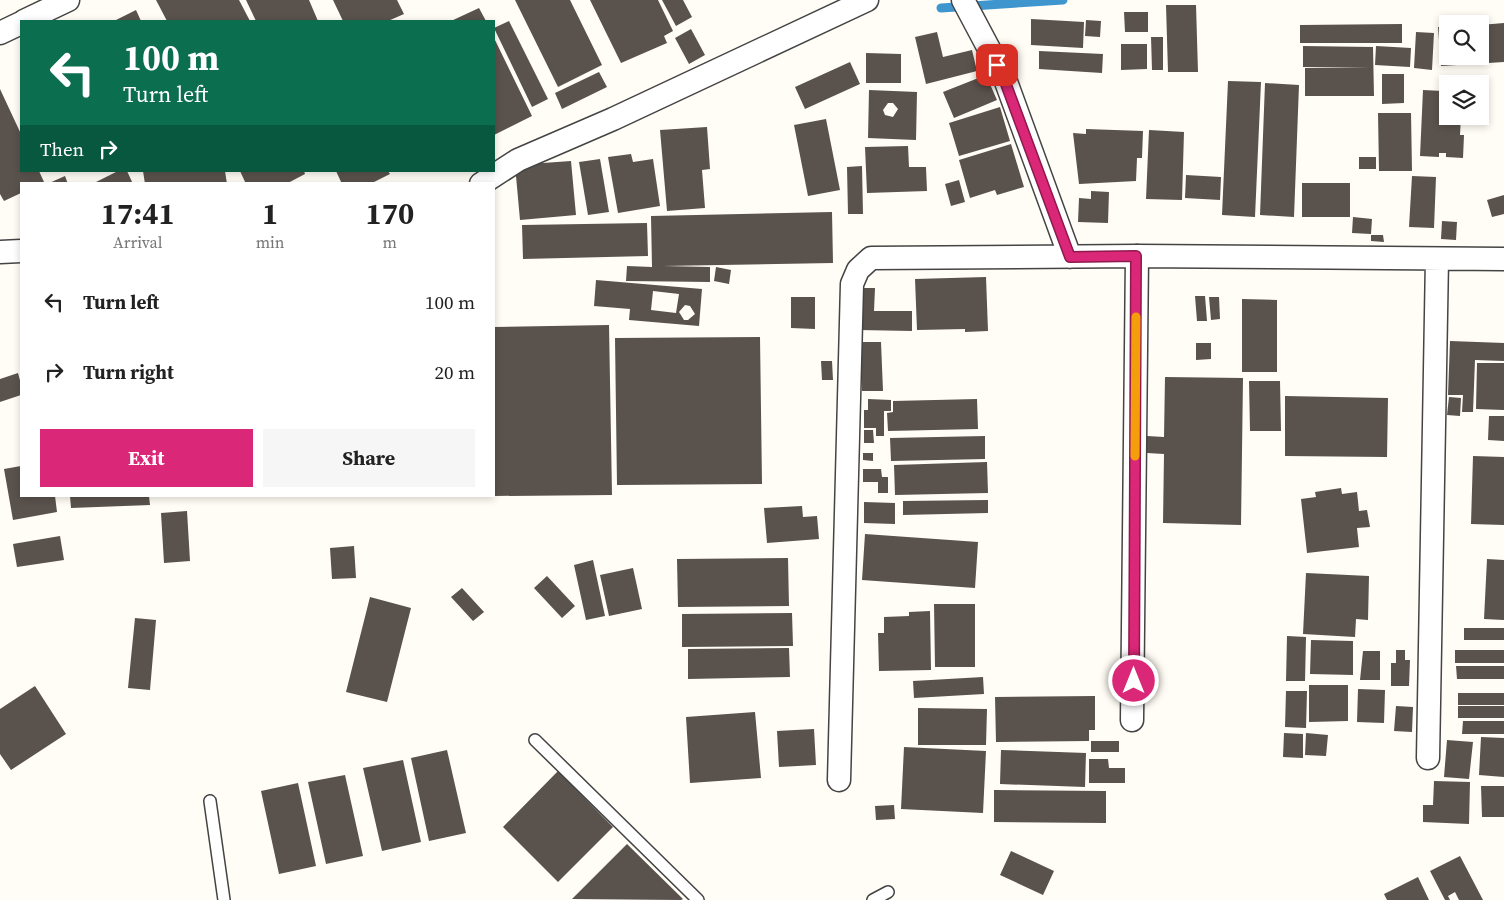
<!DOCTYPE html>
<style>
:root{--surface:#fff;--page:#f6f6f6;--text:#222;--muted:#767676;--accent:#db2777}
body{margin:0;font-family:"Source Serif 4",serif;background:var(--page);color:var(--text);height:100vh;display:flex;flex-direction:column;font-size:19px;white-space:nowrap}
*{box-sizing:border-box;margin:0}
p{font-size:16px;color:var(--muted)}
.icon{flex:none;width:28px;height:28px;fill:none;stroke:currentColor;stroke-width:2;stroke-linecap:round;stroke-linejoin:round}
.map{position:relative;flex:1;overflow:hidden}
.sheet{position:absolute;left:20px;top:182px;width:475px;height:315px;display:flex;flex-direction:column;background:var(--surface);border-radius:0px;box-shadow:0 2px 8px #0003}
.sheet>*{flex:none}
.guide{position:absolute;left:20px;top:20px;width:475px;height:152px;border-radius:0px;box-shadow:0 2px 8px #0003;background:#0b6e4f;color:#fff;overflow:hidden}
.controls{position:absolute;left:1439px;top:15px;display:grid;gap:10px}
.controls a{display:grid;place-items:center;width:50px;height:50px;border-radius:0px;background:var(--surface);box-shadow:0 2px 8px #0003;font-size:25px}
.pin{position:absolute;display:grid;place-items:center;width:42px;height:42px;color:#fff;margin:-21px;border-radius:10px;box-shadow:0 2px 8px #0006}
.me{position:absolute;width:55px;margin:-28px;rotate:0deg;stroke-linejoin:round;filter:drop-shadow(0 0 4px #0008)}
.turn{display:flex;align-items:center;gap:18px;height:105px;padding:0 20px;font-size:22px}
.turn .icon{width:65px;height:65px;stroke-width:2.5}
.turn b{display:block;font-size:35px;line-height:42px}
.then{display:flex;align-items:center;height:48px;padding:0 20px;background:#0003;gap:10px;font-size:19px}
.eta{display:flex;justify-content:space-evenly;align-items:center;height:85px;text-align:center}
.eta b{font-size:30px;font-weight:700;line-height:35px}
.primary-button{display:flex;gap:10px;margin-top:auto;padding:10px 20px}
.primary-button a{flex:1;height:58px;border-radius:0px;background:var(--accent);color:#fff;font-size:20px;font-weight:700;line-height:58px;text-align:center}
.primary-button a+a{background:var(--page);color:var(--text)}
ul{padding:0;list-style:none}
li{display:flex;align-items:center;gap:15px;height:70px;padding:0 20px}
li div{flex:1}
li b{display:block;font-size:19px}
li em{font-style:normal}
.map>svg:first-child{display:block}
</style>
<div class="map">
<svg width="1504" height="900" viewBox="0 0 1504 900">
<rect width="100%" height="100%" fill="#fffdf5"/>
<g fill="none" stroke-linecap="round" stroke-linejoin="round">
<!-- stream -->
<path stroke="#3f96cf" stroke-width="9" d="M941,8L1063,0"/>
</g>
<!-- building -->
<path fill="#5a524d" fill-rule="evenodd" d="M156,0H239L250,21H167Z
M246,0H309L318,21H256Z
M333,0H397L404,14L388,21H343Z
M515,0H570L602,65L558,87Z
M590,0H658L673,31L664,36L667,43L621,63Z
M662,0H683L692,17L676,26Z
M1166,5H1196L1198,72H1168Z
M479,8L486,21H451Z
M136,10L141,21H114Z
M1124,12H1148V32H1125Z
M1031,19L1084,22L1083,48L1031,45Z
M1086,20L1101,21L1100,37L1085,36Z
M509,21L548,99L532,107L494,28Z
M1504,23V62L1441,66L1438,27H1448V56H1480V25Z
M1402,24V43H1300V25Z
M691,29L705,55L689,64L675,38Z
M937,32L943,57L972,50L977,71L926,84L915,37Z
M1416,32L1434,33L1432,70L1414,68Z
M1151,37H1163V70H1152Z
M494,38L532,116L494,135Z
M1121,44H1147V69L1121,70Z
M1303,46L1373,47L1374,96H1305V68H1370L1303,67Z
M1376,46L1411,48L1410,67L1375,65Z
M1039,51L1103,54L1102,73L1039,69Z
M866,53L901,54V83H866Z
M850,62L860,84L805,109L795,87Z
M599,72L607,87L562,109L555,93Z
M1382,74H1404V103L1382,104Z
M986,75L997,100L954,118L943,92Z
M1228,81L1261,82L1255,217L1222,215Z
M1265,83L1299,85L1294,217L1260,215Z
M0,89L21,134V171H39L44,182L21,184V193L4,201L0,194Z
M869,90L917,92L916,140L868,138ZM888,103H893L898,109L893,117L885,115L883,110Z
M1423,90L1443,91L1442,111L1448,112V116H1461L1460,135H1464L1463,158L1446,157V153H1439V157L1420,156Z
M1000,107L1010,141L959,156L949,123Z
M1378,113H1411L1412,171H1379Z
M826,119L840,190L808,196L794,125Z
M707,127L710,169L702,170L705,208L667,211L660,130Z
M1086,129L1143,131L1142,158H1137L1136,181L1079,184L1073,133L1086,134Z
M1149,130L1184,132L1182,200L1146,199Z
M1011,144L1024,187L997,195L995,190L970,198L959,160Z
M908,146L909,167H926L927,191L867,193L865,147Z
M631,154L633,162L653,159L660,206L618,213L608,157Z
M1359,157H1376V169H1359Z
M600,159L609,212L588,215L579,162Z
M571,161L576,215L520,220L515,165Z
M862,166L863,214H848L847,167Z
M118,171H127L133,184H92Z
M143,171H225L227,184H145Z
M240,171H304L305,174L286,184H246Z
M336,171H388L390,174L370,184H342Z
M1186,175L1221,177L1220,200L1185,198Z
M65,176L68,184H47Z
M1412,176L1436,177L1434,228L1409,227Z
M959,180L965,202L951,206L945,184Z
M1302,183H1350V217H1302Z
M1091,191L1109,192L1108,223L1078,222L1079,198L1091,199Z
M1504,195V214L1492,217L1487,200Z
M832,212L833,263L663,266L710,267V282L626,281L627,266L652,267L651,216Z
M1353,217L1372,219L1371,234L1352,233Z
M1442,221L1457,222L1456,240L1441,239Z
M647,223L648,256L523,259L522,225Z
M1371,235H1383L1384,242L1371,241Z
M716,267L731,270L729,284L714,281Z
M986,277L988,331L965,332V329L917,330L915,279Z
M596,280L702,289L699,326L629,320L630,309L594,306ZM653,291L679,294L676,313L651,310ZM685,305L690,306L695,314L688,320H684L679,312Z
M859,288H875L874,311H912V331L859,330Z
M1195,296H1205L1207,321H1197Z
M791,297H815V329L791,328Z
M1209,297H1219L1220,319L1211,320Z
M1242,299L1277,300V372H1242Z
M609,325L612,495L494,496V327Z
M760,337L762,484L617,485L615,338Z
M1450,341L1504,343V361L1475,360L1473,412H1462L1463,395H1448Z
M861,342H881L883,391H862Z
M1196,343H1211V359L1196,360Z
M821,361H832L833,380H822Z
M1477,363H1504V410L1476,409Z
M18,373L21,384V395L0,402V379Z
M1165,377L1243,378L1241,525L1163,523L1164,454L1147,453V436L1164,437Z
M1249,381H1280L1281,431H1250Z
M1285,396L1388,398L1387,457L1285,456Z
M1449,397L1461,398L1460,416L1447,415Z
M868,399L891,400V411H884V436H876V428H864V410H868Z
M977,399L978,429L888,431L887,413L893,412V401Z
M1489,416H1504V441L1488,440Z
M864,430H873L874,443H864Z
M985,436V459L891,461L890,438Z
M863,453H873V461L863,460Z
M1473,456L1504,457V525L1471,524Z
M987,462L988,493L895,495L894,465Z
M21,466V496H55L57,512L13,520L4,469Z
M863,469H881L882,477H888V493H878V482H863Z
M1341,488L1342,494L1357,492L1359,511L1367,510L1370,527L1357,528L1359,547L1307,553L1301,499L1316,497L1315,492Z
M70,496H149L150,505L71,508Z
M988,500V513L903,515V501Z
M864,502L895,503V524L864,523Z
M802,506L803,517L817,516L819,539L767,543L764,508Z
M187,511L190,561L164,563L161,513Z
M865,534L978,542L975,588L862,580Z
M60,536L64,560L17,567L13,544Z
M354,546L356,578L332,579L330,548Z
M788,558L789,606L678,607L677,559Z
M1487,559L1504,560V620L1484,619Z
M593,560L605,616L586,620L574,565Z
M633,568L642,609L609,616L600,575Z
M1306,573L1369,576L1368,620L1356,619L1355,637L1303,634Z
M547,576L575,606L562,618L534,588Z
M462,588L484,612L473,621L451,597Z
M370,597L411,608L387,702L346,692Z
M934,604H975V667H935Z
M930,611L931,670L879,671L878,633H884V617L909,616V612Z
M792,613L793,646L682,647V614Z
M135,618L156,620L150,690L128,688Z
M1464,628H1504V640H1464Z
M1287,636L1306,637L1305,681H1286Z
M1311,640L1353,641V675L1310,674Z
M789,648L790,677L688,679V649Z
M1396,650H1405V660H1410L1409,686H1391V663H1396Z
M1455,650H1504V663H1455Z
M1363,651H1380V680H1360Z
M1456,666H1504V679H1457Z
M983,677L984,694L914,698L913,681Z
M1309,685H1348V721L1309,722Z
M35,686L66,734L11,770L0,754V709Z
M1358,689L1385,690L1384,723L1357,722Z
M1286,691H1307L1306,728L1285,727Z
M1458,693H1504V705H1458Z
M1095,696V730H1089V741L996,742L995,697Z
M1396,706L1413,707L1412,732L1394,731Z
M1458,706H1504V718H1458Z
M918,708L987,709L986,745H918Z
M755,712L761,778L690,783L686,717Z
M1463,721H1504V734H1462Z
M814,729L816,765L779,767L777,731Z
M1284,733L1303,734V758L1283,757Z
M1306,733L1328,735L1326,756L1305,755Z
M1481,737L1504,738V777L1479,775Z
M1447,740L1473,742L1469,779L1444,777Z
M1091,741H1119V752H1091Z
M904,747L986,751L983,813L901,809Z
M447,750L466,833L429,841L411,758Z
M1001,750L1086,753L1085,787L1000,784Z
M1089,759H1108L1109,768H1125V783H1089Z
M403,760L421,842L382,851L363,768Z
M558,771L613,827L558,882L503,827Z
M345,775L363,856L326,864L308,782Z
M1434,781L1470,782L1469,824L1423,822V805H1433Z
M298,783L316,866L279,874L261,791Z
M1481,786H1504V817H1482Z
M994,790L1106,791V823L994,822Z
M894,805L895,819L876,820L875,806Z
M627,844L683,899L681,900L572,899Z
M1011,851L1054,871L1043,895L1000,875Z
M1460,856L1483,900H1459L1455,892L1448,896L1450,900H1445L1430,871Z
M1418,877L1429,900H1387L1384,894Z"/>
<g fill="none" stroke-linecap="round" stroke-linejoin="round">
<!-- service casing -->
<g stroke="#444" stroke-width="14">
<path id="service" d="M535,740L698,900
M210,801L224,900
M873,900L888,892"/>
</g>
<!-- minor casing -->
<g stroke="#444" stroke-width="25">
<path id="minor" d="M963,0L1005,79L1070,257
M24,21L68,0
M0,33L21,23
M481,184L518,160L613,119L867,0
M0,252L21,251
M1132,720L1137,256
M1428,758L1437,259
M839,780L852,284L858,270L871,258L1137,256L1504,259"/>
</g>
<!-- service -->
<use href="#service" stroke="#fff" stroke-width="11"/>
<!-- minor -->
<use href="#minor" stroke="#fff" stroke-width="22"/>
</g>
<g fill="none" stroke-linecap="round" stroke-linejoin="round">
<!-- route casing -->
<g stroke="#8e194d" stroke-width="12">
<path id="route" d="M997,65L1004,79L1070,257L1136,256L1134,681"/>
</g>
<!-- route -->
<use href="#route" stroke="#db2777" stroke-width="9"/>
<!-- slow -->
<path stroke="#f59e0b" stroke-width="9" d="M1135,456L1136,317"/>
</g>
</svg>
<div class="controls">
<a><svg class="icon" aria-label="search" viewBox="0 0 24 24"><circle cx="10" cy="10" r="6"/><path d="M15 15l6 6"/></svg></a>
<a><svg class="icon" aria-label="layers" viewBox="0 0 24 24"><path d="M12 4l9 5-9 5-9-5zM3 14l9 5 9-5"/></svg></a>
</div>
<div class="pin" style="left:997px;top:65px;background:#d93025"><svg class="icon" aria-label="arrive" viewBox="0 0 24 24"><path d="M6 21V4h12l-3 4 3 4H6"/></svg></div>
<svg class="me" style="left:1134px;top:681px" viewBox="-20 -20 40 40"><circle r="17" fill="#db2777" stroke="#fff" stroke-width="3"/><path d="M0-11L8 9 0 5-8 9z" fill="#fff"/></svg>
<div class="guide">
<div class="turn"><svg class="icon" aria-label="left" viewBox="0 0 24 24"><path d="M17 20v-9H6M10 6l-5 5 5 5"/></svg><div><b>100 m</b>Turn left</div></div>
<div class="then">Then<svg class="icon" aria-label="right" viewBox="0 0 24 24"><path d="M7 20v-9h11M14 6l5 5-5 5"/></svg></div>
</div>
<section class="sheet">
<div class="eta">
<div><b>17:41</b><p>Arrival</p></div>
<div><b>1</b><p>min</p></div>
<div><b>170</b><p>m</p></div>
</div>
<ul>
<li><svg class="icon" aria-label="left" viewBox="0 0 24 24"><path d="M17 20v-9H6M10 6l-5 5 5 5"/></svg><div><b>Turn left</b></div><em>100 m</em></li>
<li><svg class="icon" aria-label="right" viewBox="0 0 24 24"><path d="M7 20v-9h11M14 6l5 5-5 5"/></svg><div><b>Turn right</b></div><em>20 m</em></li>
</ul>
<div class="primary-button"><a>Exit</a><a>Share</a></div>
</section>
</div>
